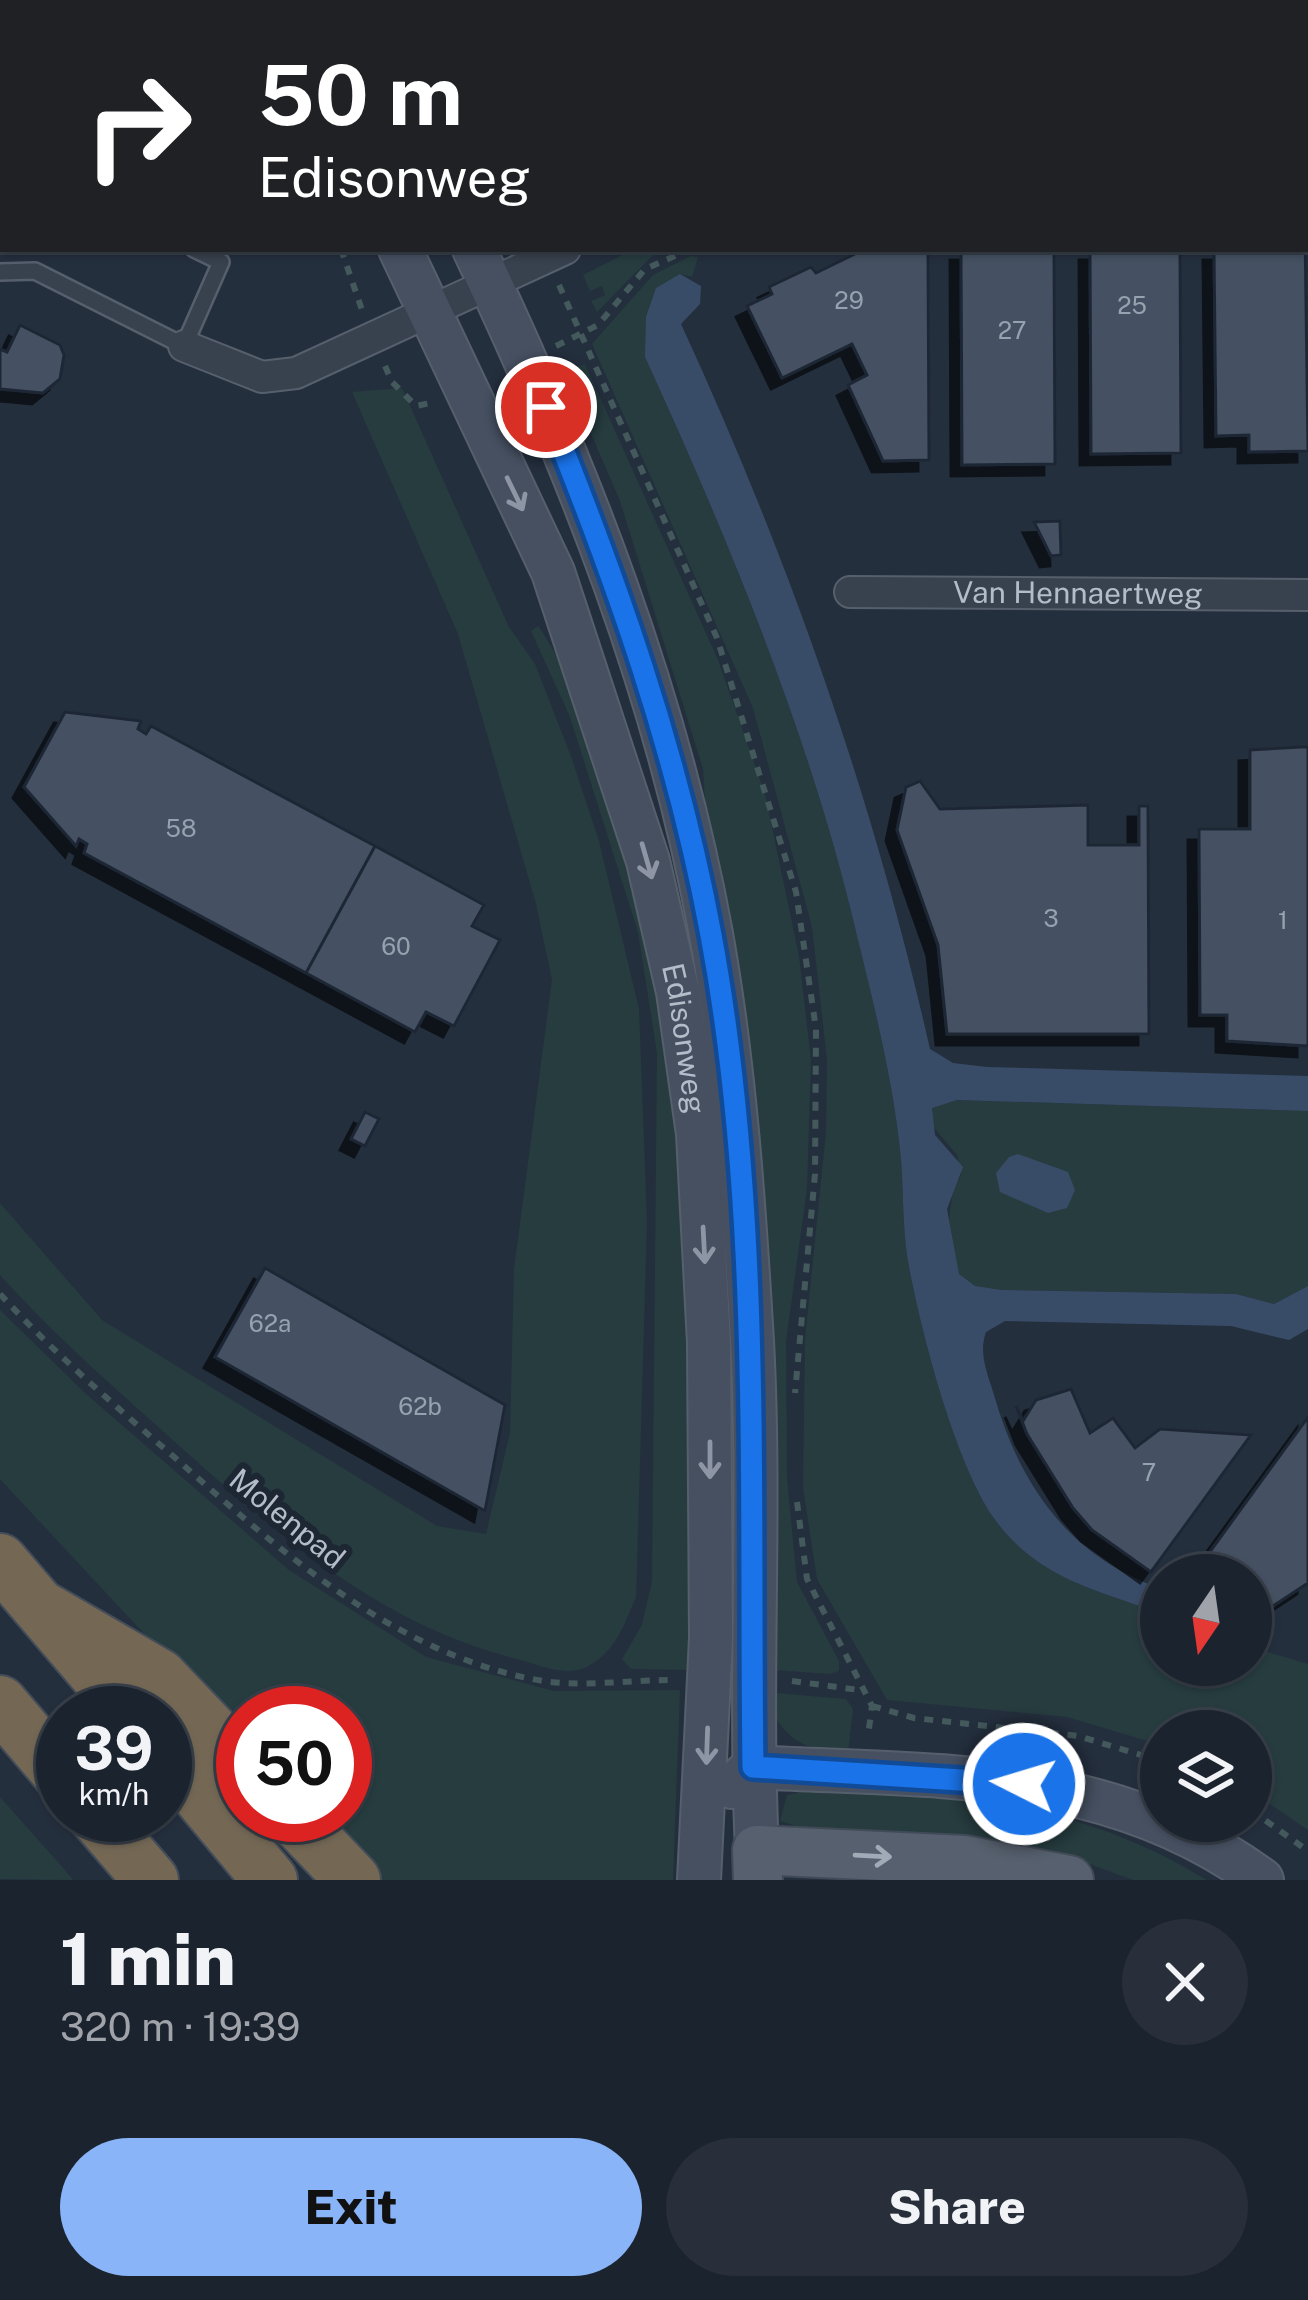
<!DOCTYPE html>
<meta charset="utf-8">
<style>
:root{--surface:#1b232e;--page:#282f3a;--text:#f1f3f6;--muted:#a0a4aa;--line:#39404a;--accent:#8ab4f8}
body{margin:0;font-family:"Public Sans",sans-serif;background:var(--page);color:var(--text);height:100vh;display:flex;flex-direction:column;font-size:45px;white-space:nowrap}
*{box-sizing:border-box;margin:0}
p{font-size:39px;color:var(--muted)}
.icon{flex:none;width:66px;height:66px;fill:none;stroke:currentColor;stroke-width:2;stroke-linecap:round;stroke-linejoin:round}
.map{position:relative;height:1880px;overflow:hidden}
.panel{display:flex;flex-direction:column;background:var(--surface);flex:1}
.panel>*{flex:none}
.guide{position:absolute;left:0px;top:0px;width:1308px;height:252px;box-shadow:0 3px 9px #0004,0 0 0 3px var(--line);background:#202124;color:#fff;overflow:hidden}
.needle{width:78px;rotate:193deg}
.controls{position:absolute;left:1140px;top:1554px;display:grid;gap:24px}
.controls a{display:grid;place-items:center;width:132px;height:132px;border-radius:50%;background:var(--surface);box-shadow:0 3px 9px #0004,0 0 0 3px var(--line);font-size:60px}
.speed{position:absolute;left:36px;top:1686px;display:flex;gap:24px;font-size:60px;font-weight:700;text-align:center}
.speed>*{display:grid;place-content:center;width:156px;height:156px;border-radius:50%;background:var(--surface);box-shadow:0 3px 9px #0004,0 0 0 3px var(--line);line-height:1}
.speed small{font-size:30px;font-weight:400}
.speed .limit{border:18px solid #d22;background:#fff;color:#111}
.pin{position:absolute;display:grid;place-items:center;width:102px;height:102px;color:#fff;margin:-51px;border:6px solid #fff;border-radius:50%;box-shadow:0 3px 12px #0007}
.me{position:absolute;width:132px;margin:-66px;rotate:275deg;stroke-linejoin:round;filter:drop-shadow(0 0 9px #0008)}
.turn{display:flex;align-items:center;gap:42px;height:252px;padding:0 60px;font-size:54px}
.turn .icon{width:156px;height:156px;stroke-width:2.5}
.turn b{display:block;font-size:84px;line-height:102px}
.round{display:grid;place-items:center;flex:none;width:126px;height:126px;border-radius:63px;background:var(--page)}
.overview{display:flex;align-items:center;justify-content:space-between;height:204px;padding:0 60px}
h1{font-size:72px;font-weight:800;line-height:90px}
.action{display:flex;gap:24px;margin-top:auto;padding:24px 60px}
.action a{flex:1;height:138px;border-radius:72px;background:var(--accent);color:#111;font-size:48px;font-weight:800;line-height:138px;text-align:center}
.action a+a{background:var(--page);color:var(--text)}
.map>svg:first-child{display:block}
</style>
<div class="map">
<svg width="1308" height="1880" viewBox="0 0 1308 1880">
<defs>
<filter id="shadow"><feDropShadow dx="-11" dy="11" stdDeviation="0" flood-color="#0009"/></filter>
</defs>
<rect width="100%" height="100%" fill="#242f3e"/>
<!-- green -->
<path fill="#263c3f" d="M634,249H669L652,256L597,312L591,301L605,295L602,286L590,291L583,275Z
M691,256L698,257L692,277L680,274L645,357C729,542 811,738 857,936C875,1009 894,1085 901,1159C904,1198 902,1238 911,1277C924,1342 956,1463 993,1517C1035,1577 1095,1590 1161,1613V1665H1251V1647L1308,1664V1830L1251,1791V1731H1161V1745L1067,1717L887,1700L817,1579L803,1488L805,1339L826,1132L827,1060L812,927L753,708L592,344L653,275Z
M585,364L718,660L765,794L799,956L811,1060L807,1188L786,1342L787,1477L797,1582L839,1661V1671L829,1674L762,1669L703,769L620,501L564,371Z
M402,388L509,627L535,664L572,759L599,841L639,1009L647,1222L636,1597C623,1627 615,1654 584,1668C562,1677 535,1663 513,1658C373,1622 270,1527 165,1433C108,1382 51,1332 0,1275V1203L102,1320L437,1526L486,1534L510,1433L514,1269L552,980L536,904L458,634L352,392Z
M538,626C576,679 595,749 614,811C645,916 671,1022 681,1132C697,1310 690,1492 691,1670L631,1669L622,1659L642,1625L652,1581L657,1053L638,932L570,717L531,631Z
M957,1100L1308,1111V1286L1274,1304L1235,1294L1002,1290C990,1288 973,1289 964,1280C945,1262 945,1196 961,1176L957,1155L930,1123L932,1107Z
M0,1310L85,1393L289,1570L426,1657L554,1691L680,1690L673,1880H374L313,1815H345V1713H243V1740L0,1479Z
M764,1692L846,1699L853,1709L848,1753C803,1753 778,1735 764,1692Z
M824,1787C966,1794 1082,1804 1207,1880H1133L1065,1855L808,1830L780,1821L787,1795Z
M0,1797L65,1870L73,1880L0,1879Z"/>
<!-- water -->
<path fill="#394c67" d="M680,274L701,286L700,304L681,324C789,558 873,798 930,1049L953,1063L987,1067L1308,1076V1111L957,1100L932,1108L935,1135L963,1167L947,1209L959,1274L975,1286L1002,1290L1236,1294L1274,1304L1308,1286V1329L1289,1340L1231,1326L1005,1321L986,1332C978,1354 988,1374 994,1395C1020,1486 1069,1556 1161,1589V1613C1095,1590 1035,1577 993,1517C956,1463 924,1342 911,1277C902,1238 904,1198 901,1159C894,1085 875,1009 857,936C811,738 729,541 645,357L646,317L656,288Z
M1018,1154L1068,1172L1075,1190L1067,1208L1048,1213L1000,1192L996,1173L1009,1157Z"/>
<!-- building -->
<path fill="#455162" stroke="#1f2835" stroke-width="3" filter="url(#shadow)" d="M0,0L66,3H3L0,222Z
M646,0H883L644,3Z
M1077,0H1308V5L1077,3Z
M1305,228L1308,451L1249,452V435L1216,436L1214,249H1305Z
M865,249H928L929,460L883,461L848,385L867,375L852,344L782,378L747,306L772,294L769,287L811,267L816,273Z
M961,249H1054L1055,464L962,465Z
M1090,249H1180L1181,453L1091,454Z
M20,325L60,345L64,355L60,379L43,393L0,389V349L7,352Z
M1060,521L1061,555L1051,556L1034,522Z
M65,712L141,721L138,729L146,734L151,726L375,846L306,973L84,853L87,844L79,839L76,846L24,787Z
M1301,747H1308V1046L1227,1041V1015H1200L1199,829H1250V750Z
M920,781L940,809L1088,805V845H1139V806H1148L1149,1034H947L938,945L897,830L906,787Z
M375,846L484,905L472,926L500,940L454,1026L426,1012L415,1032L306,973Z
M365,1112L379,1119L365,1146L351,1139Z
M265,1268L505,1405L485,1511L215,1357Z
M1071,1389L1090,1433L1113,1418L1135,1448L1160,1429L1251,1435L1151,1572L1092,1530L1073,1508L1027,1434L1016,1406L1023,1421L1036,1400Z
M1308,1417V1583L1273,1606L1258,1599L1253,1609L1251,1575H1193Z"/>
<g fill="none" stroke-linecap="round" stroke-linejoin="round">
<!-- lane casing -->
<g stroke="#565f6c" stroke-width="20">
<path id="lane" d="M0,272L35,271L184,346L221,262L194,249"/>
</g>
<!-- street casing -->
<g stroke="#565f6c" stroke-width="34">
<g id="street">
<path d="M1010,0L1011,3"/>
<path d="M1305,127H1308"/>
<path d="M184,346L262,377L296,373L565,249"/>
<path id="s1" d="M850,592L1308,595"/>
</g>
</g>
<!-- secondary casing -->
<g stroke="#565f6c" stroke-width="46">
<g id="secondary">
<path d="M302,0L303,3"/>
<path d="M355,0L357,3"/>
<path id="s2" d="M400,249L553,572L648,861L678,992L698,1134L709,1343L711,1638L699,1880"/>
<path d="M474,249C578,468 667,694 711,934C735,1068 744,1205 752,1341C761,1510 749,1680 757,1850"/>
<path d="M732,1787L753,1767C935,1777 1108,1766 1262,1880"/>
</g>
</g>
<!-- primary casing -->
<g stroke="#414a57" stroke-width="52">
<path id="primary" d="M758,1880L757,1850L965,1860L1069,1880"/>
</g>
<!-- highway casing -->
<g stroke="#434c59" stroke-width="58">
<path id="highway" d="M0,1561L130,1713
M40,1607L159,1676L243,1764
M0,1703L63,1777
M165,1754L270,1880
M95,1815L151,1880
M291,1815L353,1880"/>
</g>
<!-- path -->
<path stroke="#44595c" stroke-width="6" stroke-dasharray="9 9" stroke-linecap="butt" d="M230,0L231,3
M406,0L407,3
M1305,182H1308
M341,249L362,310
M559,285L717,638L796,892L816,1029L815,1174L795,1393
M556,346L598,325L645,269L691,249
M385,366L392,382L416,406L435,402
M0,1294C53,1352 113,1404 173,1456C280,1551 396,1656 543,1681C583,1687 630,1680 671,1680
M797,1502L807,1579L872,1706L868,1736
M792,1681L859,1690
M872,1706L914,1718L1078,1736L1161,1761
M1251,1810L1308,1851"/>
<!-- lane -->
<use href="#lane" stroke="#38414e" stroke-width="15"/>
<!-- street -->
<use href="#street" stroke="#38414e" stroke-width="30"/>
<!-- secondary -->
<use href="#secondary" stroke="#465061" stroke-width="42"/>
<!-- primary -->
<use href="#primary" stroke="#56606e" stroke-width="48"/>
<!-- highway -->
<use href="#highway" stroke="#746855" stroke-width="54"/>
</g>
<!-- one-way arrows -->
<defs><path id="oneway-shaft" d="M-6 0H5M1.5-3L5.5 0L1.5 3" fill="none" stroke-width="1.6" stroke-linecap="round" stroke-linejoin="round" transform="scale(3)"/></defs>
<g stroke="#8e96a5">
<use href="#oneway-shaft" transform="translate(515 494) rotate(64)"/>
<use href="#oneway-shaft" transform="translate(647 861) rotate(74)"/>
<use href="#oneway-shaft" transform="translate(704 1245) rotate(87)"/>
<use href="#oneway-shaft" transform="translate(710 1460) rotate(90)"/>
<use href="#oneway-shaft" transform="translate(707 1746) rotate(92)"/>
</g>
<use stroke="#a1aab7" href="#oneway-shaft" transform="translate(873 1856) rotate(3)"/>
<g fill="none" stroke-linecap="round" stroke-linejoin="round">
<!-- route casing -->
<g stroke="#114b97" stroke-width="30">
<path id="route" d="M546,407C616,579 677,751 711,935C762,1209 749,1489 753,1767L1024,1784"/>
</g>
<!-- route -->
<use href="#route" stroke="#1a73e8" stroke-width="21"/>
</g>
<g text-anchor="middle" stroke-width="12" stroke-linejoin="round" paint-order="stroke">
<!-- number labels -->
<g font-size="24" fill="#98a1af">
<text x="849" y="309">29</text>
<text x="1132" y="314">25</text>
<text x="1012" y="339">27</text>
<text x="181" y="837">58</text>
<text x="1051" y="927">3</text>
<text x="1283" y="929">1</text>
<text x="396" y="955">60</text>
<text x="270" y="1332">62a</text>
<text x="420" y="1415">62b</text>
<text x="1149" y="1481">7</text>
</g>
<!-- street labels -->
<g font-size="30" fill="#b4bcc9" stroke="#1d2633">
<text dy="10" stroke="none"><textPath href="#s1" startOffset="228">Van Hennaertweg</textPath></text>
<text dy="10" stroke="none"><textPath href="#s2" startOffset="843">Edisonweg</textPath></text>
<text transform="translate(287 1519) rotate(39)" y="10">Molenpad</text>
</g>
</g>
</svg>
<div class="controls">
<a><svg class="needle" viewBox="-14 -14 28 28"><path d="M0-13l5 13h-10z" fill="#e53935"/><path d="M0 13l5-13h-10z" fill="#a0a4aa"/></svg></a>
<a><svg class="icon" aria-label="layers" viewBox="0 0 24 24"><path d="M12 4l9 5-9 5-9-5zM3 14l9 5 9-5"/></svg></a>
</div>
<div class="speed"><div>39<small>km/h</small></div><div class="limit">50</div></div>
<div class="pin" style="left:546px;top:407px;background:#d93025"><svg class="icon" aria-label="arrive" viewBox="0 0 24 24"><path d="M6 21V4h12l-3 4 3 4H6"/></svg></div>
<svg class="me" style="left:1024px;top:1784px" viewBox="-20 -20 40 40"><circle r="17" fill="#1a73e8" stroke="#fff" stroke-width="3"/><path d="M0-11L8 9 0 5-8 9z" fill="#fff"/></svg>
<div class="guide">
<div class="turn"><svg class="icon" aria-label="right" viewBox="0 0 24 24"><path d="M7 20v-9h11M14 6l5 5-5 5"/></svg><div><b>50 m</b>Edisonweg</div></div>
</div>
</div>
<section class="panel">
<div class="overview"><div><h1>1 min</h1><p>320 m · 19:39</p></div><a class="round"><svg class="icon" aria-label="close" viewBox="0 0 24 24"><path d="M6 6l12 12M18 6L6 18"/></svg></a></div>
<div class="action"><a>Exit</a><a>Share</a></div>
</section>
